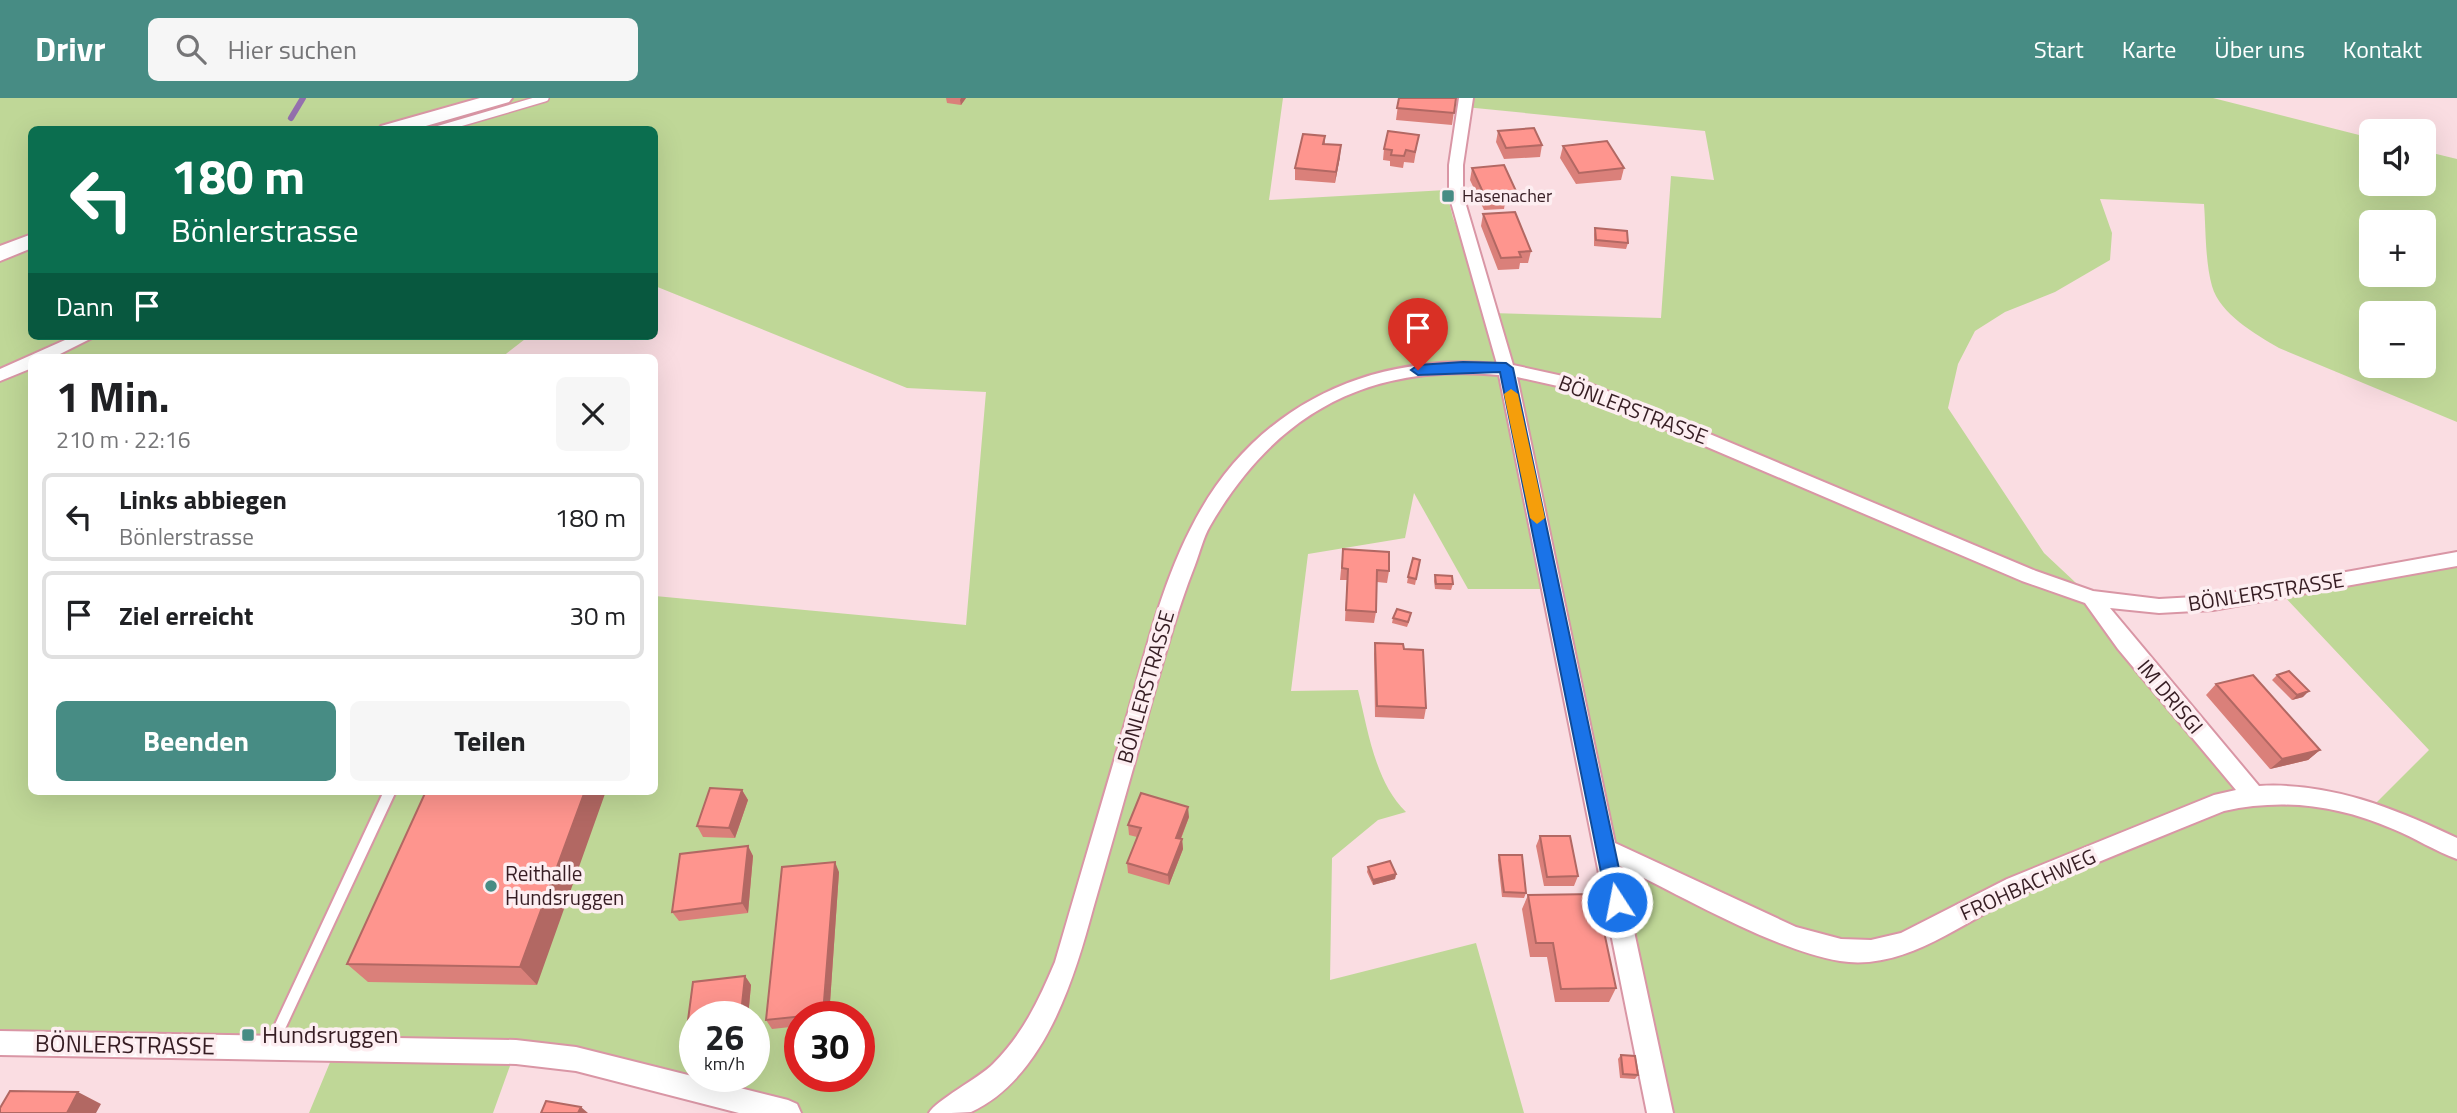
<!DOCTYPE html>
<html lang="de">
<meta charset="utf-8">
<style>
:root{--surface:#fff;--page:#f6f6f6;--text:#202124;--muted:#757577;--line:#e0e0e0;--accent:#478c84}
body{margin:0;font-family:"Titillium Web",sans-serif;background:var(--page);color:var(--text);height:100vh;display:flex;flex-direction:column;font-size:26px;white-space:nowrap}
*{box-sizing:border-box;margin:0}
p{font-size:23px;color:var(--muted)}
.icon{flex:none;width:38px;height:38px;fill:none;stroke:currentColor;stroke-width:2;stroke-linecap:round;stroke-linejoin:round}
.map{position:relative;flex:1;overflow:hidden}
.sheet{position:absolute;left:28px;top:256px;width:630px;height:441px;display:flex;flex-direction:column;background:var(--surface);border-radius:10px;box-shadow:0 7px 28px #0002}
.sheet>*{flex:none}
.guide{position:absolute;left:28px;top:28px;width:630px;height:214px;border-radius:10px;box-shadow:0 7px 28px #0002;background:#0b6e4f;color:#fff;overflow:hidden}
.tools{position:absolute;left:2359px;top:21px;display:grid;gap:14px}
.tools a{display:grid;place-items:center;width:77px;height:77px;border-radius:10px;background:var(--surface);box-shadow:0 7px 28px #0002;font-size:35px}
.speed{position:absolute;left:679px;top:903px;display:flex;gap:14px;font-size:35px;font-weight:700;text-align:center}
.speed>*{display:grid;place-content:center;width:91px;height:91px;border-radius:50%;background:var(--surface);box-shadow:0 7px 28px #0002;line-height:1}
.speed small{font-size:18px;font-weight:400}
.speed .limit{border:10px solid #d22;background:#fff;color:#111}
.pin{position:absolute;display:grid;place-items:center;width:60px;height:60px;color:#fff;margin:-72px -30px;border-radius:50% 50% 50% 0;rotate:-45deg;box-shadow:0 0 7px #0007}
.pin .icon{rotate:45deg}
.me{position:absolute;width:77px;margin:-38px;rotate:349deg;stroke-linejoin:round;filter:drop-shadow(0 0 5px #0008)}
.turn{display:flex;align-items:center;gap:24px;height:147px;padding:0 28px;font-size:32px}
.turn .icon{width:91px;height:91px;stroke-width:2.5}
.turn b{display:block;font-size:49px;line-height:60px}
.then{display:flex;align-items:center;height:66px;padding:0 28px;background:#0003;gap:14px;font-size:26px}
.round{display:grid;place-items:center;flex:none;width:74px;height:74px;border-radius:10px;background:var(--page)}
.overview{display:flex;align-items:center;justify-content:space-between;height:119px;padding:0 28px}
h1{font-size:42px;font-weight:700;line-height:52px}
.button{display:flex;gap:14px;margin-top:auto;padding:14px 28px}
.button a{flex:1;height:80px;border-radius:10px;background:var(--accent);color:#fff;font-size:28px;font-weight:700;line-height:80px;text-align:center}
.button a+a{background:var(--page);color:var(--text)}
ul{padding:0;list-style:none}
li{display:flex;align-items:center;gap:21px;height:88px;margin:0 14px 10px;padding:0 14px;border:4px solid var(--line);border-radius:10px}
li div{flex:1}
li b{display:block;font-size:26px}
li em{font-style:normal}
header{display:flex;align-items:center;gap:42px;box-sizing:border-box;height:98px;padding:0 35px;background:var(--accent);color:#fff}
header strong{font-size:33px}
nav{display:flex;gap:38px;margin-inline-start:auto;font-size:24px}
.search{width:490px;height:63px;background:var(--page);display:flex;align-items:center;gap:18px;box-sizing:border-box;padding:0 24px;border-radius:10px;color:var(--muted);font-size:26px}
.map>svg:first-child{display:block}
</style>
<header>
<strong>Drivr</strong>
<div class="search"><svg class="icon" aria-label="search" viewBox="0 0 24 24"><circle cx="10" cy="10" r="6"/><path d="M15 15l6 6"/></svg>Hier suchen</div>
<nav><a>Start</a><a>Karte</a><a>Über uns</a><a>Kontakt</a></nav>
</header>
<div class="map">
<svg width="2457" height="1015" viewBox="0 0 2457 1015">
<rect width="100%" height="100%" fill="#fadde2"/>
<!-- green -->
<path fill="#bfd797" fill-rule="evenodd" d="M0,0H1283L1269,102L1446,92L1453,120L1491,215L1661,220L1671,78L1714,82L1705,33L1465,9L1466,0H2213L2371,40V86H2424V53L2457,61V324L2279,250C2255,236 2220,216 2212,188C2205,163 2206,131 2204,106L2100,101L2112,135L2110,162L2055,194L2005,214L1975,233L1958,266L1948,310L2044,455L2092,500L2252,695L2370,711L2429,652L2280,494L2457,461V1015H1660L1552,491H1468L1414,395L1405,440L1308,456L1291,593L1358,592C1368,632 1375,684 1406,714L1378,722L1332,760L1330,882L1476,845L1524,1015H788L515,954L493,1015H309L336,950L0,945ZM32,32H654L655,188L907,290L986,294L966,527L655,498L654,693H32V259H502L529,238H32ZM2371,124H2424V177H2371ZM2371,215H2424V268H2371ZM695,919H754V978H695ZM800,919H859V978H800Z"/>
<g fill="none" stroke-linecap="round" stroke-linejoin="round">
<!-- stream -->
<path stroke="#9470ae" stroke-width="6" d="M291,20L303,0"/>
<!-- lane-far1 casing -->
<g stroke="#d996a5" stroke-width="10">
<path id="lane-far1" d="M436,32L545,0"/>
</g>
<!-- lane casing -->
<g stroke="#d996a5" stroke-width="15">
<path id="lane" d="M271,948L390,693"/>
</g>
<!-- street casing -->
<g stroke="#d996a5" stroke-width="4">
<path id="street" d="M1459,0H1473L1463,67V97L1513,267L1581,282L2036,473L2093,493L2159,501L2213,498L2457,454V468L2213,512L2159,515L2110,510L2259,688C2330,684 2394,710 2457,740V761C2435,753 2415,740 2393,731C2337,707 2283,700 2224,713C2158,740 2092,766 2027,794C1968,819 1908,874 1840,863C1772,851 1684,799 1620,768L1673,1015H1647L1499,277C1369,265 1276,314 1210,428C1203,440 1200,454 1195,467C1176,515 1163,564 1149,613C1131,679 1112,745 1093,811C1074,882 1044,980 971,1014C960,1015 942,1015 929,1015C935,1003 979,980 993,966C1023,936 1039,902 1055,864C1078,784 1102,705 1125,625C1144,560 1160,490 1191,430C1251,310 1367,254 1497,266L1449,97V67ZM1517,279L1571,291L2022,483L2085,505L2118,551L2236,692L2214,697L2007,781L1901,835L1871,842L1841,841L1796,829L1615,745Z
M74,238H96L54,259H32V270L0,283V271Z
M0,933L516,942L576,949L788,1002L797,1006L801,1015H739L576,973L516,966L0,957Z"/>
</g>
<!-- secondary casing -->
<g stroke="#d996a5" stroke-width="4">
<path id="secondary" d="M480,0H512L509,4L412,32H378L381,28Z
M32,136V150L0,163V148Z"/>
</g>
<!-- lane-far1 -->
<use href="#lane-far1" stroke="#fff" stroke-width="7"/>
<!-- lane -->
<use href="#lane" stroke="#fff" stroke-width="11"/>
<!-- street -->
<use href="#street" fill="#fff" fill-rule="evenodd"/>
<!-- secondary -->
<use href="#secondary" fill="#fff" fill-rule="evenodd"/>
</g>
<!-- wall -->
<path fill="#da807a" d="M946,0H966L961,7L947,5Z
M1399,0H1456L1452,27L1396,22Z
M1498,33L1542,47L1540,59L1504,61L1496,44Z
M1325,38V46L1340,59L1335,85L1295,82V70Z
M1417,48L1414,65L1404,64L1403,70L1390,68V63L1383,62L1384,51Z
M1563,48L1624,70L1621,82L1576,86L1560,60Z
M1472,70L1516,93L1514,105H1505L1504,111L1484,112L1470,82Z
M1483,116L1531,153L1528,165H1520L1519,171L1498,172L1481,128Z
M1595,130L1628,145L1626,151L1594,148V136Z
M1343,451L1389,473L1387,485L1377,484L1376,514L1374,525L1345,523L1347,482H1340Z
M1420,462L1415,487L1407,485L1408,479Z
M1435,477L1453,486L1451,492L1435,491L1434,483Z
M1393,520L1410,521L1407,529L1392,525Z
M1375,545L1426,610L1424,621L1375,619L1374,556Z
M2277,577L2303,599L2292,602L2272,582Z
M2216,586L2320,652L2308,662L2270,671L2206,597Z
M742,692L748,702L735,740L703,739L697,728Z
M426,693L537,887L368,884L347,866Z
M1189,719L1181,741H1182L1183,751L1169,787L1128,775L1127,765L1137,739L1129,737L1128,727Z
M1540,738L1578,778L1574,788H1544L1536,748Z
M748,748L753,758L748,815L679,823L672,814Z
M1499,757L1526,795L1524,800L1502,799L1498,762Z
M1368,769L1396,776L1395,781L1373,787L1367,774Z
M839,774L829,919H800V928L772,931L766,922Z
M1528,797L1616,890L1609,904H1555L1547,859H1530L1522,811Z
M745,878L751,887L748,919H695V930L688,922Z
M1621,957L1638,977L1635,981L1620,980L1618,961Z"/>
<!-- shaded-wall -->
<path fill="#b26863" d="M961,0H966L961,7L960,2Z
M1341,47L1340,59L1335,85L1336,74Z
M2309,593L2303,599L2292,602L2297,597Z
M2320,652L2308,662L2270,671L2282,661Z
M742,692L748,702L735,740L729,730Z
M585,693H606L537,887L520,869Z
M1188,709L1189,719L1177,750L1176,740Z
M1182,741L1183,751L1169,787L1168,777Z
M748,748L753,758L748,815L742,805Z
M835,764L839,774L829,919H825L823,916Z
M1396,776L1395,781L1373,787V782Z
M745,878L751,887L748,919H744L741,916Z
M78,994L101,1006L96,1015H67Z
M581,1009L588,1015H578Z"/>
<!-- building -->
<path fill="#fe958e" stroke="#b26863" stroke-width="2" d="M1399,0H1456L1454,15L1397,10Z
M1534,30L1542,47L1506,50L1498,33Z
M1388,33L1419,37L1415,54L1406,52L1404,58L1391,57L1392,52L1384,51Z
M1303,36L1325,38L1323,46L1341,47L1336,74L1295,70Z
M1607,43L1624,70L1579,75L1563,48Z
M1504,67L1516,93L1504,94L1506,99L1486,101L1472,70Z
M1515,114L1531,153L1519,154L1521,159L1501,160L1483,116Z
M1595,130L1627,133L1628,145L1596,142Z
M1343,451L1389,454V473L1377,472L1376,514L1346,512L1348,471L1342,470Z
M1413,460L1420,462L1416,481L1408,479Z
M1435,477L1452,478L1453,486H1436Z
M1397,511L1411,515L1408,524L1393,520Z
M1375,545L1403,546L1404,551L1423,552L1426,610L1377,608Z
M2289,573L2309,593L2297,597L2277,577Z
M2253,577L2320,652L2282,661L2216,586Z
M710,690L742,692L729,730L697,728Z
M426,693H585L520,869L347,866Z
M1141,695L1188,709L1176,740L1182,741L1168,777L1127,765L1141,730L1128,727Z
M1540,738H1570L1578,778L1547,779Z
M748,748L742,805L672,814L680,756Z
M1499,757H1522L1526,795L1504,794Z
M1390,763L1396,776L1373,782L1368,769Z
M835,764L823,916L766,922L782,769Z
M1596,796L1616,890L1561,891L1553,845H1536L1528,797Z
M745,878L741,916L714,919H695V921L688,922L693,884Z
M1621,957L1635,958L1638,977L1623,976Z
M10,993L78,994L67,1015H0V1010Z
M546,1003L581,1009L578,1015H541Z"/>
<!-- route -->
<path fill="#1a73e8" stroke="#114b97" stroke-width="2" d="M1463,264L1506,265L1513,270L1626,804L1623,810L1617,812L1610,810L1607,804L1500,274L1418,277L1411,272L1418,267Z"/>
<!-- slow -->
<path fill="#f59e0b" d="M1511,291L1518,296L1545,420L1537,426L1530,420L1504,296Z"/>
<!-- markers -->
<g fill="#478c84" stroke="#fdeef1" stroke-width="2.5">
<rect x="1441" y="91" width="14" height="14" rx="3.5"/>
<circle cx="491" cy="788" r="7"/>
<rect x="241" y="930" width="14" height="14" rx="3.5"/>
</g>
<g text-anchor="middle" stroke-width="7" stroke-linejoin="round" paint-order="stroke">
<!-- far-poi labels -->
<g font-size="18" fill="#361d23" stroke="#fdeef1" text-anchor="start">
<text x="1462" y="104">Hasenacher</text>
</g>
<!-- street labels -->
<g font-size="21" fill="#361d23" stroke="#fdeef1">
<text transform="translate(1633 312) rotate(21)" y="7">BÖNLERSTRASSE</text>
<text transform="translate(2266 494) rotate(-9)" y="7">BÖNLERSTRASSE</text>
<text transform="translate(1146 589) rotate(-74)" y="7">BÖNLERSTRASSE</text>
<text transform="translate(2170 599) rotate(50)" y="7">IM DRISGI</text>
<text transform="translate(2028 787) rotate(-24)" y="7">FROHBACHWEG</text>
</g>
<!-- poi labels -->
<g font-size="21" fill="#361d23" stroke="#fdeef1" text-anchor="start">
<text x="505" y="783">Reithalle<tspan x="505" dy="24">Hundsruggen</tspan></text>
</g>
<!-- near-poi labels -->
<g font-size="24" fill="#361d23" stroke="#fdeef1" text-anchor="start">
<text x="262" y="945">Hundsruggen</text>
</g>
<!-- near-street labels -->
<g font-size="24" fill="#361d23" stroke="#fdeef1">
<text transform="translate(125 947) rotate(1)" y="8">BÖNLERSTRASSE</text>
</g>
</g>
</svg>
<div class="tools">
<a><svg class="icon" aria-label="sound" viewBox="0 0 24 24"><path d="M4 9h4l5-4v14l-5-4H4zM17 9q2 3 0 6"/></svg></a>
<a>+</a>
<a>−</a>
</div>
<div class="speed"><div>26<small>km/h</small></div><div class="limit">30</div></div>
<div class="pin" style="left:1418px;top:272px;background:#d93025"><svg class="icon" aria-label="arrive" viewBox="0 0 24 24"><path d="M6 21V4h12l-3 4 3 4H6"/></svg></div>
<svg class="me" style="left:1617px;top:804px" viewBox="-20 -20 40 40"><circle r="17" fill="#1a73e8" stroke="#fff" stroke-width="3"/><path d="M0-11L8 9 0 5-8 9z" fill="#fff"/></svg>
<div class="guide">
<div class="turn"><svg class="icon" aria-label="left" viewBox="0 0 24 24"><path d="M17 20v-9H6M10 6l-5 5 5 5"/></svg><div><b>180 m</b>Bönlerstrasse</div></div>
<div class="then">Dann<svg class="icon" aria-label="arrive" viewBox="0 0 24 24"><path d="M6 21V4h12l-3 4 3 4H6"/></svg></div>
</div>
<section class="sheet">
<div class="overview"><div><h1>1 Min.</h1><p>210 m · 22:16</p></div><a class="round"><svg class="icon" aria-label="close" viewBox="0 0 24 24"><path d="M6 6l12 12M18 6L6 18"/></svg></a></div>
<ul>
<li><svg class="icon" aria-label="left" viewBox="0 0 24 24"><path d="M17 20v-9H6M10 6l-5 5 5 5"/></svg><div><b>Links abbiegen</b><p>Bönlerstrasse</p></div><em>180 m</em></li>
<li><svg class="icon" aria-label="arrive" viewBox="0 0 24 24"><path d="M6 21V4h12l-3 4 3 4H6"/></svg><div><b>Ziel erreicht</b></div><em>30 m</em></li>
</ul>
<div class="button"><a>Beenden</a><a>Teilen</a></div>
</section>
</div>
